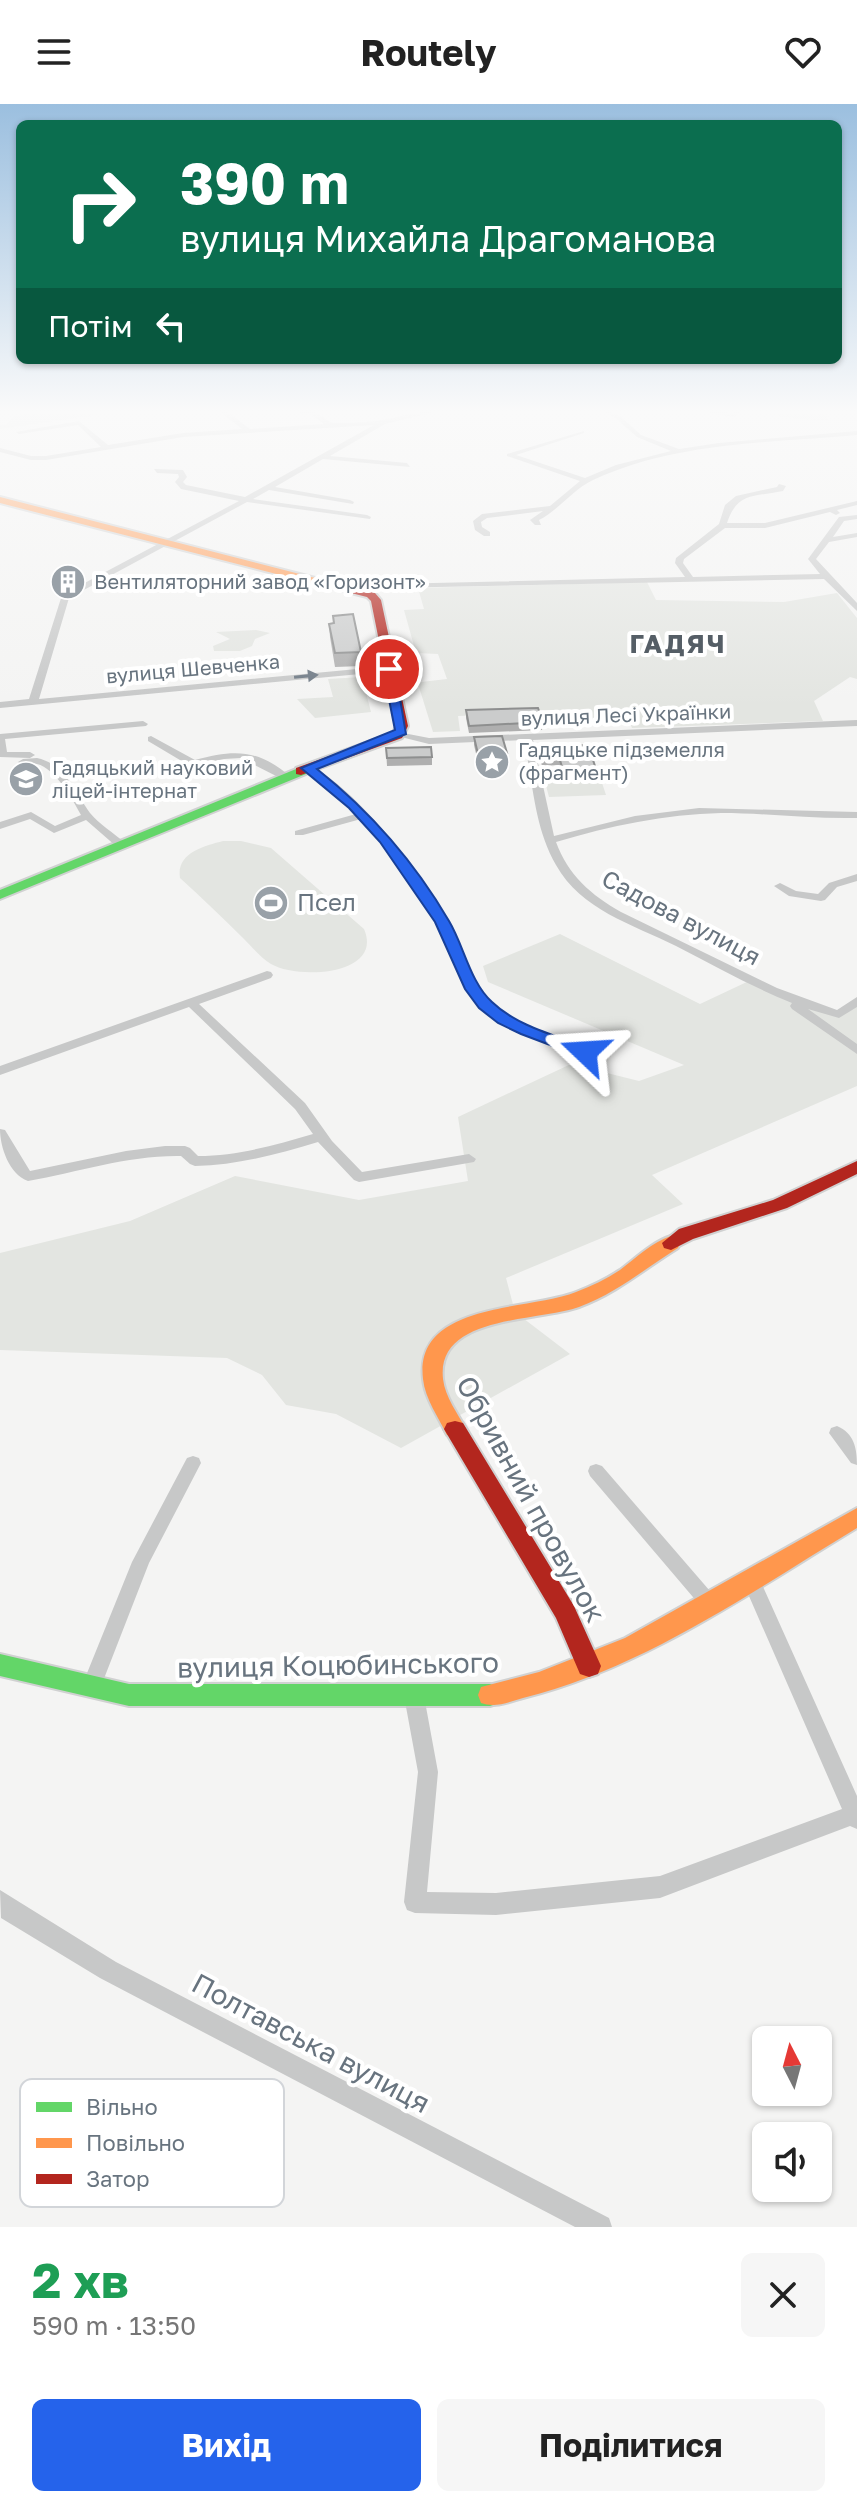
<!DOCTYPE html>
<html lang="uk">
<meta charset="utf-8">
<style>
:root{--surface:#fff;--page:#f6f6f6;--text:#222;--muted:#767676;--accent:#2563eb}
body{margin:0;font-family:"Golos Text",sans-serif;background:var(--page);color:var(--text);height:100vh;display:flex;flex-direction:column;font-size:30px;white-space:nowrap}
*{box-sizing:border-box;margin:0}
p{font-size:26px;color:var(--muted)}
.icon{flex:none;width:44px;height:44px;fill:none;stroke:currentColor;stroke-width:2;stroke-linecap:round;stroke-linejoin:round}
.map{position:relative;height:2123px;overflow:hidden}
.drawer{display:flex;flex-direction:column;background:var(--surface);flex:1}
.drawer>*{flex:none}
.hud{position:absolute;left:16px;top:16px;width:826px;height:244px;border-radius:12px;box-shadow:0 2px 6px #0004;background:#0b6e4f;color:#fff;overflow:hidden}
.needle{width:52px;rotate:354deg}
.tools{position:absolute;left:752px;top:1922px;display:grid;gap:16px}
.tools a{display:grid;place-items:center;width:80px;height:80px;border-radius:12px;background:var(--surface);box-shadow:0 2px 6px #0004;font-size:40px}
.pin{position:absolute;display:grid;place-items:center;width:68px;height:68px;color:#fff;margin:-34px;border:4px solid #fff;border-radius:50%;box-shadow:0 2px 8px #0007}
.me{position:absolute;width:88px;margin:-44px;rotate:290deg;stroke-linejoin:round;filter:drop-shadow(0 0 6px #0008)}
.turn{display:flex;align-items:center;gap:28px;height:168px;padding:0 32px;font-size:36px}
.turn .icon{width:104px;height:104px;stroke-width:2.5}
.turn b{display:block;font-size:56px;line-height:68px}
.then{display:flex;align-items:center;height:76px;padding:0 32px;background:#0003;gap:16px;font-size:30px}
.round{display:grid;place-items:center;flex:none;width:84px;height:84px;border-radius:12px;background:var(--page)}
.headline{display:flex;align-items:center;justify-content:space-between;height:136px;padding:0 32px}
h1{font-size:48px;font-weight:700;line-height:60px;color:#1e9e55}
.cta{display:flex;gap:16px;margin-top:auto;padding:16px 32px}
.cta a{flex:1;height:92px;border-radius:12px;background:var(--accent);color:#fff;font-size:32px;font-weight:700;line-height:92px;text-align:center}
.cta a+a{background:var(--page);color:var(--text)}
header{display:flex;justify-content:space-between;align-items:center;height:104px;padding:0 32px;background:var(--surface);font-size:36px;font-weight:700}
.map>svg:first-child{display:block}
</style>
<header><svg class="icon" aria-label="menu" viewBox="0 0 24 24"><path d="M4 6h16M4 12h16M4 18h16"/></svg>Routely<svg class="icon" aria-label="heart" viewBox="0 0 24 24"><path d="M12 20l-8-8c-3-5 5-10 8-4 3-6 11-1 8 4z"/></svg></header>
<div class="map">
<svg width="857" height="2123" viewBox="0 0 857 2123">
<rect width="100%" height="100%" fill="#f4f4f3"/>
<!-- green -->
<path fill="#e3e5e1" d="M35,306H131L0,325V321L7,320L12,313Z
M755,306H825L843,311L826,310L828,317C803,315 779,314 755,306Z
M647,478L656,496L784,498L837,489L857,514V575L850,573L814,597L823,617L632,624L628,614L564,616L560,608L458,612L460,627L433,628L419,583L421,578L447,575L438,550L416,549L404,506L424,505L418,484Z
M256,526L270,529L255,535L252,542L240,547H214L213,542L230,535L216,528Z
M362,573L371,608L315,614L297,595L333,593L328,575Z
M601,676L606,691L549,693L545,678Z
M223,737H241L271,744L364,825C384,871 298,876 271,860C261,854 252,843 244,835C223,814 202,794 180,774C176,749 204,742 223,737Z
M560,830L700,900L751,876L839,910L857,897V982L652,1071L683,1100L506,1174L515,1208L570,1250L401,1344L336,1310L286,1301L262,1271L227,1254L0,1246V1149L130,1117L235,1072L359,1096L468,1077L458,1013L571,960L639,977L684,961L488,878L483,862Z"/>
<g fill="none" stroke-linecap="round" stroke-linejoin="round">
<!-- fast casing -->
<g stroke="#d0d1d1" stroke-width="4">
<path id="fast" d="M301,663L306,664V670L0,795V786Z
M0,1550L129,1580H490L499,1583L502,1591L499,1599L490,1602H129L0,1572Z"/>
</g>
<!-- slow casing -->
<g stroke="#d0d1d1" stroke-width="4">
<path id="slow" d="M0,393L323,476L324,478L319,481L0,399Z
M671,1132L678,1134L680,1139L678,1144C644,1165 617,1189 579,1203C537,1218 436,1211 443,1275C445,1293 458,1310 466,1325L463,1331L455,1333L447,1331C439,1314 425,1295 423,1275C414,1198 528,1207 576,1188C592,1182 606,1175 620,1166C636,1154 652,1138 671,1132Z
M857,1404V1424C751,1488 644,1564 523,1594C509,1598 495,1604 481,1599L478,1591L481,1583L539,1568L625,1534Z"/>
</g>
<!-- jam casing -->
<g stroke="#d0d1d1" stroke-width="4">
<path id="jam" d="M319,475L375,489L381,496L408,622L402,634L301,671L296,670V664L393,629L396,622L371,497L367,493L315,480V476Z
M857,1057V1070L787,1104L693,1135L671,1146L664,1144L662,1139L679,1125L773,1096Z
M455,1317L463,1319L574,1502L601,1562L598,1570L589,1573L580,1570L556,1514L444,1325L447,1319Z"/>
</g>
<!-- street -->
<path fill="#c7c8c8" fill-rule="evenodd" d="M218,306H225L250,325L324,320L309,309L302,311L299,309C319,300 321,319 337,319C354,319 372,318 388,315C406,311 425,305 443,306L385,320L330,352L407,359L410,363L323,355L275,383L350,396L354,398L353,400L269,386L253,395L367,411L371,413L370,415L247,398L69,494L39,595L389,562L394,565L392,567L0,604V598L29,595L62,491L239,397L181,385L175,378L179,373L178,370L157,369L154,365L183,366L187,373L183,378L186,381L245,393L374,321L183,333L46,356H31L0,348V344L31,352H46L101,343L78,321L19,330L16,328L79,317L108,341L183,329L242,325Z
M600,306H608L621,313L641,331L679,345L719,339L857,327V331C768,339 675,338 593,376C572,386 559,406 539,416L541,421H535L530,416L543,407L487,414L481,418L482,423L490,428V432H484L475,426L473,417L482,410L550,402L580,377L507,352V350L584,327V329L516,351L585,374L616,361L671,347L637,333L617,315Z
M712,306L733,309L736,306H743L734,313L710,309Z
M779,380L786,382L783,387C754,393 737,388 727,419H765L857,397V401L837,406L840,409L836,411L830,408L765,424H725L684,455L683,459L693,473L820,470L808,455L839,413L857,411V415L844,417L833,433L857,429V433L829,438L816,455L857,499V507L824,475L389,484L361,490L357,487L389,480L685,473L675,459L676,454L719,420L725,401L736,392L777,383Z
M857,616V622L533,636L554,732L635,712L699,704L857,708V714C811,715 766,709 721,709C665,710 610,722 556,738C568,771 591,791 621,808L777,884L837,906L857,893V903L839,914L808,905L857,940V950L792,905L790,902L792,899C752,883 715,862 676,842C632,820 581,806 556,761C534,723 533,678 524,636L429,640L393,631L398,628L429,634Z
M143,617L148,620L146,622L5,635L7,648H30L35,651L30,654L0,653V630Z
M151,632L195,656C235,645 258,645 291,673L282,675L241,654L224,655L190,662L148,637V633Z
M37,654C65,660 75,688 90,709C99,720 114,729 125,739V743H117L86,716L54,729L30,715L0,725V718L31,708L55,722L81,711C73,696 55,664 37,660C29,658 25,662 18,658L23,655Z
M308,661C356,682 428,777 452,824C464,849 470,880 491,900C517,925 556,934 590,945L591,948L590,951H580C547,939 507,930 482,905C458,881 453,846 437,818C416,781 390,746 361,715L303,731H295V727L356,710L304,666V662Z
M857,770V777L837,783L825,796L821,797L789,792L774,782L780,779L796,787L818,790L829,779Z
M267,867L271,868L273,871L271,874L199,900L305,999L332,1037L362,1068L469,1050L476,1055L474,1058L359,1078L354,1076L318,1038C278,1050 238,1061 195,1062L190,1060L181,1052C129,1051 79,1068 28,1077C9,1070 0,1043 0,1025L5,1026L30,1067L126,1047L165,1042H185L190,1044L198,1052C238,1052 275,1041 313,1030L295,1005L189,903L0,971V962Z
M837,1322C854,1329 857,1344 857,1361L851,1359L829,1329L831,1324Z
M193,1352L199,1354L201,1359L149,1459L98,1590L91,1593L84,1590L81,1584L132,1458L187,1354Z
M596,1360L602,1362L716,1494L719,1500L716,1506L710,1508L704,1506L590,1372L588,1367L590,1362Z
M751,1468L757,1470L760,1476L857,1692V1725L850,1722L660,1794L496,1811L415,1809L407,1806L404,1798L418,1668L404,1592L407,1586L414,1583L421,1586L424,1592L438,1668L427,1788L496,1789L660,1772L842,1705L742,1476L745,1470Z
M0,1786L116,1858L609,2114L612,2123H575L100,1874L1,1814Z"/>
<!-- fast -->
<use href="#fast" fill="#63d668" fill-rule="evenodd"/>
<!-- slow -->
<use href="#slow" fill="#ff974d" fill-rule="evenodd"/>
<!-- jam -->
<use href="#jam" fill="#b3261e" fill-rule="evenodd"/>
</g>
<!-- wall -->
<path fill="#afafaf" d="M333,512L361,548L362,562L335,563L330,533L329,520L333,519Z
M466,606L543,618L542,626L469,629L466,614Z
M474,633L507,649L506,657L478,658L474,641Z
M540,643L596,665L595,673L562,674L558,661L542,662L539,651Z
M386,644L432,653V661L387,662Z"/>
<!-- building -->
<path fill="#cbcccc" stroke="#8e8f8f" stroke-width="2" d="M353,510L361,548L335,549L329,520L334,519L333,512Z
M538,604L543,618L469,622L466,606Z
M502,632L507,649L478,650L474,633Z
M588,641L596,665L563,666L559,653L542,654L540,643Z
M431,643L432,653L387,654L386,644Z"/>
<!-- one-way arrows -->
<defs><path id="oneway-solid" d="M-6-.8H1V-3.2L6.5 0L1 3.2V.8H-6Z" transform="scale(2)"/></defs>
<use fill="#6d7883" href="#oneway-solid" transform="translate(306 572) rotate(-6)"/>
<!-- sky -->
<linearGradient id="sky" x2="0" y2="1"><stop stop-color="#9bbfdf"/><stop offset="0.51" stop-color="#fafafa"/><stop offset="1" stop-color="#fafafa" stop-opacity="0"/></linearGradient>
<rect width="857" height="603" fill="url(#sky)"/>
<!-- route -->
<path fill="#2563eb" stroke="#184099" stroke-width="2" d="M389,561L395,565L406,630L317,665C371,708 414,757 449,817C464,842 470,878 492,898C518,923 558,932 591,945L593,948L591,952H579L521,930L498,919L479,904L465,885L435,818L380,738L349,704L301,664L395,626L383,565Z"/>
<!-- icons -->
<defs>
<g id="building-disc" transform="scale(1.8)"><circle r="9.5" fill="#99a1a8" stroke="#fff"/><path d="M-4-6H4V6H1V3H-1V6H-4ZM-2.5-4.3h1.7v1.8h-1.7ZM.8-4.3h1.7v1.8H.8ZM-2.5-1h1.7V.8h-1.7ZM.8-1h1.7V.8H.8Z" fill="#fff"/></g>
<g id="sight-disc" transform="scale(1.8)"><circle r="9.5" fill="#99a1a8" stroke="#fff"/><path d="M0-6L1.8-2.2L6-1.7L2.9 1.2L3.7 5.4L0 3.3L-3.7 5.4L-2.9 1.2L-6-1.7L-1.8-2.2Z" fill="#fff"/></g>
<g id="school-disc" transform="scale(1.8)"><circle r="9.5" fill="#99a1a8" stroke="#fff"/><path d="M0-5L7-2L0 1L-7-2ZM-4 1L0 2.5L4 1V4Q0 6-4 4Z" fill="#fff"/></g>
<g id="stadium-disc" transform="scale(1.8)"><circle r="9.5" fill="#99a1a8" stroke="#fff"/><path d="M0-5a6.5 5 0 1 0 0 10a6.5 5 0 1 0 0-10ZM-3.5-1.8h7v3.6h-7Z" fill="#fff"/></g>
</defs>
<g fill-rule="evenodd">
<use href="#building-disc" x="68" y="478"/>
<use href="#sight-disc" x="492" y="658"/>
<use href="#school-disc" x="26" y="675"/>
<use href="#stadium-disc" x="271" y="799"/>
</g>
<g text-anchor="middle" stroke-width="8" stroke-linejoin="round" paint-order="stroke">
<!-- far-poi labels -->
<g font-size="20" fill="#68747f" stroke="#fff" text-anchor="start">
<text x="94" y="485">Вентиляторний завод «Горизонт»</text>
<text x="518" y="653">Гадяцьке підземелля<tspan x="518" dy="23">(фрагмент)</tspan></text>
<text x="52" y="671">Гадяцький науковий<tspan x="52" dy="23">ліцей-інтернат</tspan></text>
</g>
<!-- far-street labels -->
<g font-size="20" fill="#68747f" stroke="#fff">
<text transform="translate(193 565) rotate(-5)" y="7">вулиця Шевченка</text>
<text transform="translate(626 611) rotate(-2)" y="7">вулиця Лесі Українки</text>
</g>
<!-- poi labels -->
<g font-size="24" fill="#68747f" stroke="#fff" text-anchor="start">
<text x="297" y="807">Псел</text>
</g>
<!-- street labels -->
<g font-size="24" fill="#68747f" stroke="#fff">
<text transform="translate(681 814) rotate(28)" y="8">Садова вулиця</text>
</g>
<!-- far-district labels -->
<g font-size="26" font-weight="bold" letter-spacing="2" fill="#555e66" stroke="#fff">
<text x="678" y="549">ГАДЯЧ</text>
</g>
<!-- near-street labels -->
<g font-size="28" fill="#68747f" stroke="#fff">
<text transform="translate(531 1395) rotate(61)" y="10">Обривний провулок</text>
<text transform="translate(338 1561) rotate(-1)" y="10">вулиця Коцюбинського</text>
<text transform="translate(311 1939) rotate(28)" y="10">Полтавська вулиця</text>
</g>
</g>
<!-- legend -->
<rect x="20" y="1975" width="264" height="128" rx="12" fill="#fff" stroke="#d2d5d9" stroke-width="2"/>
<rect x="36" y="1998" width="36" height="10" fill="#63d668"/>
<rect x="36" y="2034" width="36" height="10" fill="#ff974d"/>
<rect x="36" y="2070" width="36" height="10" fill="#b3261e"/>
<g font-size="22" fill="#68747f">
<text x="86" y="2011">Вільно</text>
<text x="86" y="2047">Повільно</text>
<text x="86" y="2083">Затор</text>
</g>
</svg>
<div class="tools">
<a><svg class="needle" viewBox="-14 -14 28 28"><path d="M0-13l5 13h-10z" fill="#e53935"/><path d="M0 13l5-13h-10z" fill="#767676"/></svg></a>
<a><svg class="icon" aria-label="sound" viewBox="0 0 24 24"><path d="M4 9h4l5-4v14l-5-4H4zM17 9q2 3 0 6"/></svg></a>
</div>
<div class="pin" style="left:389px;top:565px;background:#d93025"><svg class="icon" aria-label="arrive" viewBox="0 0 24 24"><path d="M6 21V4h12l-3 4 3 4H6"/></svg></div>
<svg class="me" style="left:585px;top:948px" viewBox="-20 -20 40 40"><path d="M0-17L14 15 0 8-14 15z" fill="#2563eb" stroke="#fff" stroke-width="4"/></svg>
<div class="hud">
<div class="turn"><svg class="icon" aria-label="right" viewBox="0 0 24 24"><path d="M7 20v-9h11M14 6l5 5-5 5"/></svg><div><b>390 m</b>вулиця Михайла Драгоманова</div></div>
<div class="then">Потім<svg class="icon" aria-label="left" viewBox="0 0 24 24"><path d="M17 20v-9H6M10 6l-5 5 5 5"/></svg></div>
</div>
</div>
<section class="drawer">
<div class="headline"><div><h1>2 хв</h1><p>590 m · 13:50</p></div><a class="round"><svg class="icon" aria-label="close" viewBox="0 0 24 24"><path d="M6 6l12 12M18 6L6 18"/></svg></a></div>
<div class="cta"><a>Вихід</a><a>Поділитися</a></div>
</section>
